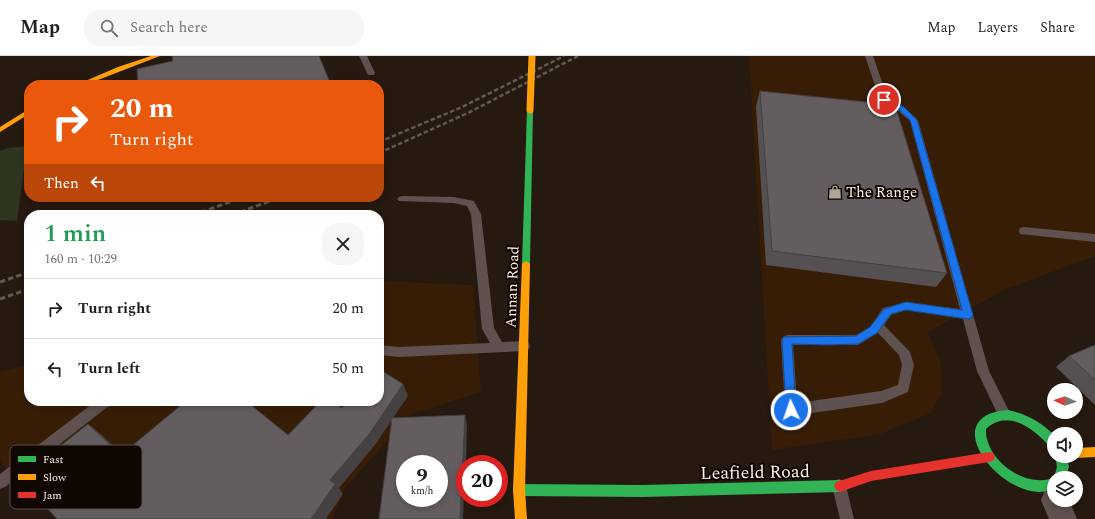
<!DOCTYPE html>
<meta charset="utf-8">
<style>
:root{--surface:#fff;--page:#f6f6f6;--text:#222;--muted:#767676;--line:#e0e0e0}
body{margin:0;font-family:Spectral,serif;background:var(--page);color:var(--text);height:100vh;display:flex;flex-direction:column;font-size:15px;white-space:nowrap}
*{box-sizing:border-box;margin:0}
p{font-size:13px;color:var(--muted)}
.icon{flex:none;width:22px;height:22px;fill:none;stroke:currentColor;stroke-width:2;stroke-linecap:round;stroke-linejoin:round}
.map{position:relative;flex:1;overflow:hidden}
.panel{position:absolute;left:24px;top:154px;width:360px;height:196px;display:flex;flex-direction:column;background:var(--surface);border-radius:16px;box-shadow:0 2px 6px #0003}
.panel>*{flex:none}
.hud{position:absolute;left:24px;top:24px;width:360px;height:122px;border-radius:16px;box-shadow:0 2px 6px #0003;background:#ea580c;color:#fff;overflow:hidden}
.needle{width:26px;rotate:273deg}
.controls{position:absolute;left:1047px;top:327px;display:grid;gap:8px}
.controls a{display:grid;place-items:center;width:36px;height:36px;border-radius:50%;background:var(--surface);box-shadow:0 2px 6px #0003;font-size:20px}
.speed{position:absolute;left:396px;top:399px;display:flex;gap:8px;font-size:20px;font-weight:700;text-align:center}
.speed>*{display:grid;place-content:center;width:52px;height:52px;border-radius:50%;background:var(--surface);box-shadow:0 2px 6px #0003;line-height:1}
.speed small{font-size:10px;font-weight:400}
.speed .limit{border:6px solid #d22;background:#fff;color:#111}
.pin{position:absolute;display:grid;place-items:center;width:34px;height:34px;color:#fff;margin:-17px;border:2px solid #fff;border-radius:50%;box-shadow:0 1px 4px #0007}
.me{position:absolute;width:44px;margin:-22px;rotate:357deg;stroke-linejoin:round;filter:drop-shadow(0 0 3px #0008)}
.turn{display:flex;align-items:center;gap:14px;height:84px;padding:0 20px;font-size:18px}
.turn .icon{width:52px;height:52px;stroke-width:2.5}
.turn b{display:block;font-size:28px;line-height:34px}
.then{display:flex;align-items:center;height:38px;padding:0 20px;background:#0003;gap:8px;font-size:15px}
.round{display:grid;place-items:center;flex:none;width:42px;height:42px;border-radius:16px;background:var(--page)}
.overview{display:flex;align-items:center;justify-content:space-between;height:68px;padding:0 20px}
h1{font-size:24px;font-weight:600;line-height:30px;color:#1e9e55}
ul{padding:0;list-style:none}
li{display:flex;align-items:center;gap:12px;height:60px;padding:0 20px;border-top:1px solid var(--line)}
li div{flex:1}
li b{display:block;font-size:15px}
li em{font-style:normal}
header{display:flex;align-items:center;gap:24px;box-sizing:border-box;height:56px;padding:0 20px;background:var(--surface);border-bottom:1px solid var(--line)}
header strong{font-size:19px}
nav{display:flex;gap:22px;margin-inline-start:auto;font-size:14px}
.search{width:280px;height:36px;background:var(--page);display:flex;align-items:center;gap:10px;box-sizing:border-box;padding:0 14px;border-radius:16px;color:var(--muted);font-size:15px}
.map>svg:first-child{display:block}
</style>
<header>
<strong>Map</strong>
<div class="search"><svg class="icon" aria-label="search" viewBox="0 0 24 24"><circle cx="10" cy="10" r="6"/><path d="M15 15l6 6"/></svg>Search here</div>
<nav><a>Map</a><a>Layers</a><a>Share</a></nav>
</header>
<div class="map">
<svg width="1095" height="463" viewBox="0 0 1095 463">
<rect width="100%" height="100%" fill="#26190f"/>
<!-- built -->
<path fill="#371d06" d="M749,0H1095V200L1006,233L928,276L941,308L942,336L931,357L880,378L772,394Z
M379,225L473,229L481,336L411,358L346,431L332,463H57L0,405V316L29,309V345H379Z"/>
<!-- green -->
<path fill="#2e3620" d="M29,90V97L25,105L17,165L0,164V95L7,92Z"/>
<g fill="none" stroke-linecap="round" stroke-linejoin="round">
<!-- lane -->
<path fill="#5e5150" fill-rule="evenodd" d="M359,0H367L375,17L374,19H368Z
M865,0H873L888,43L904,51L918,64L989,315L1011,359L1010,363L1005,365L1000,363L977,315L963,263L906,254L891,259L884,269L910,296L914,309L908,336L882,347L791,360L786,358L785,354L781,284L783,281L787,279H856L870,271L883,252L906,246L960,253L910,65L898,55L880,44ZM878,277L899,299L902,309L898,329L881,335L797,347L793,289H858Z
M402,140L454,141L474,145L481,158L494,272L502,286L524,285L528,286L530,290L528,294L524,295L399,301L379,299V289L399,291L490,287L482,273L471,158L467,150L454,147L399,145L397,143L399,141Z
M1024,171L1095,178V186L1020,178L1019,175L1020,172Z
M96,345H114L112,349L106,352L5,431L0,433V418Z
M839,423L844,425L846,430L854,463H840L832,430L834,425Z"/>
<!-- street -->
<path fill="#5e5150" fill-rule="evenodd" d="M1054,430V444H1069L1077,463H1049L1041,444L1045,434Z"/>
<!-- fast -->
<path fill="#30b455" fill-rule="evenodd" d="M530,52L533,54L530,208L526,211L522,208L527,54Z
M1008,354C1026,358 1041,366 1054,379V392L1050,391C1034,373 1008,352 986,373C985,399 1013,423 1038,424C1043,425 1049,423 1054,422L1057,411L1055,400H1067L1069,411L1065,422H1054V433C1049,434 1044,436 1039,436C994,435 938,359 1008,354Z
M840,424L844,426L846,430L844,434L840,436L643,441L519,440L515,438L513,434L515,430L519,428L643,429Z"/>
<!-- slow -->
<path fill="#ff9f0a" fill-rule="evenodd" d="M151,0H160L85,29H76L118,11Z
M29,53V58L0,76V71Z
M526,205L530,208L525,434L527,463H515L513,434L522,208Z
M1095,391V401L1076,402L1072,400H1076V392Z"/>
<!-- jam -->
<path fill="#e5322d" fill-rule="evenodd" d="M989,396L993,397L995,401L993,405L989,406L871,425L840,436L836,434L834,430L836,426L871,415Z"/>
<!-- rail-far1 -->
<path stroke="#635953" stroke-width="2.5" stroke-dasharray="4.5 2.5" stroke-linecap="butt" d="M379,86L462,51L564,0
M379,97L468,57L578,0"/>
<!-- rail -->
<path stroke="#635953" stroke-width="3" stroke-dasharray="5.5 3" stroke-linecap="butt" d="M193,159L244,141
M232,159L281,141
M0,226L29,216
M0,243L29,233"/>
<!-- slow-bridge -->
<path stroke="#ff9f0a" stroke-width="7" d="M530,54L532,0"/>
</g>
<!-- wall -->
<path fill="#555052" d="M760,35L947,217L936,231L766,209L756,50Z
M1095,289V349L1056,311L1069,300Z"/>
<!-- shaded-wall -->
<path fill="#454142" d="M403,328L408,340L375,389L339,432L343,438L326,463H311L330,424Z
M465,359L467,369L466,408H465L463,463H460Z
M88,368L103,380L135,410L121,399Z"/>
<!-- building -->
<path fill="#635d5f" stroke="#454142" fill-rule="evenodd" d="M172,0H319L331,29H138L137,13L173,5Z
M760,35L895,49L947,217L772,195Z
M1095,289V324L1069,300Z
M379,313L403,328L370,377L330,424L335,428L311,463H57L20,422L88,368L121,399L186,345H246L288,379L321,345H332L342,352L348,345H379Z
M465,359L460,463H379L392,362ZM405,408H439V442H405Z"/>
<!-- route -->
<path fill="#1a73e8" stroke="#114b97" d="M884,42L904,51L917,64L973,259L971,262L968,263L906,254L891,258L877,277L858,288L827,289L792,288L796,354L795,358L791,359L787,358L786,354L782,284L784,281L856,280L870,271L884,253L906,246L962,254L910,64L899,54L881,46V43Z"/>
<!-- icons -->
<defs>
<g id="shop-bare" transform="scale(1.08)"><path d="M-5-2.5h2.3a2.7 3.5 0 0 1 5.4 0H5L5.5 6h-11ZM-1.5-2.5h3a1.5 2.3 0 0 0-3 0Z" fill="#b3a499" stroke="#100602" stroke-width="2.5" paint-order="stroke"/></g>
</defs>
<g fill-rule="evenodd">
<use href="#shop-bare" x="835" y="136"/>
</g>
<g text-anchor="middle" stroke-width="4" stroke-linejoin="round" paint-order="stroke">
<!-- poi labels -->
<g font-size="15" fill="#ffefe3" stroke="#100602" text-anchor="start">
<text x="846" y="141">The Range</text>
</g>
<!-- street labels -->
<g font-size="15" fill="#ffefe3" stroke="#100602">
<text transform="translate(512 231) rotate(-88)" y="5">Annan Road</text>
</g>
<!-- near-street labels -->
<g font-size="18" fill="#ffefe3" stroke="#100602">
<text transform="translate(755 416) rotate(-1)" y="6">Leafield Road</text>
</g>
</g>
<!-- legend -->
<rect x="10" y="389" width="132" height="64" rx="6" fill="#100602" stroke="#584c46" stroke-width="1"/>
<rect x="18" y="400" width="18" height="6" fill="#30b455"/>
<rect x="18" y="418" width="18" height="6" fill="#ff9f0a"/>
<rect x="18" y="436" width="18" height="6" fill="#e5322d"/>
<g font-size="11" fill="#ffefe3">
<text x="43" y="407">Fast</text>
<text x="43" y="425">Slow</text>
<text x="43" y="443">Jam</text>
</g>
</svg>
<div class="controls">
<a><svg class="needle" viewBox="-14 -14 28 28"><path d="M0-13l5 13h-10z" fill="#e53935"/><path d="M0 13l5-13h-10z" fill="#767676"/></svg></a>
<a><svg class="icon" aria-label="sound" viewBox="0 0 24 24"><path d="M4 9h4l5-4v14l-5-4H4zM17 9q2 3 0 6"/></svg></a>
<a><svg class="icon" aria-label="layers" viewBox="0 0 24 24"><path d="M12 4l9 5-9 5-9-5zM3 14l9 5 9-5"/></svg></a>
</div>
<div class="speed"><div>9<small>km/h</small></div><div class="limit">20</div></div>
<div class="pin" style="left:884px;top:44px;background:#d93025"><svg class="icon" aria-label="arrive" viewBox="0 0 24 24"><path d="M6 21V4h12l-3 4 3 4H6"/></svg></div>
<svg class="me" style="left:791px;top:354px" viewBox="-20 -20 40 40"><circle r="17" fill="#1a73e8" stroke="#fff" stroke-width="3"/><path d="M0-11L8 9 0 5-8 9z" fill="#fff"/></svg>
<div class="hud">
<div class="turn"><svg class="icon" aria-label="right" viewBox="0 0 24 24"><path d="M7 20v-9h11M14 6l5 5-5 5"/></svg><div><b>20 m</b>Turn right</div></div>
<div class="then">Then<svg class="icon" aria-label="left" viewBox="0 0 24 24"><path d="M17 20v-9H6M10 6l-5 5 5 5"/></svg></div>
</div>
<section class="panel">
<div class="overview"><div><h1>1 min</h1><p>160 m · 10:29</p></div><a class="round"><svg class="icon" aria-label="close" viewBox="0 0 24 24"><path d="M6 6l12 12M18 6L6 18"/></svg></a></div>
<ul>
<li><svg class="icon" aria-label="right" viewBox="0 0 24 24"><path d="M7 20v-9h11M14 6l5 5-5 5"/></svg><div><b>Turn right</b></div><em>20 m</em></li>
<li><svg class="icon" aria-label="left" viewBox="0 0 24 24"><path d="M17 20v-9H6M10 6l-5 5 5 5"/></svg><div><b>Turn left</b></div><em>50 m</em></li>
</ul>
</section>
</div>
